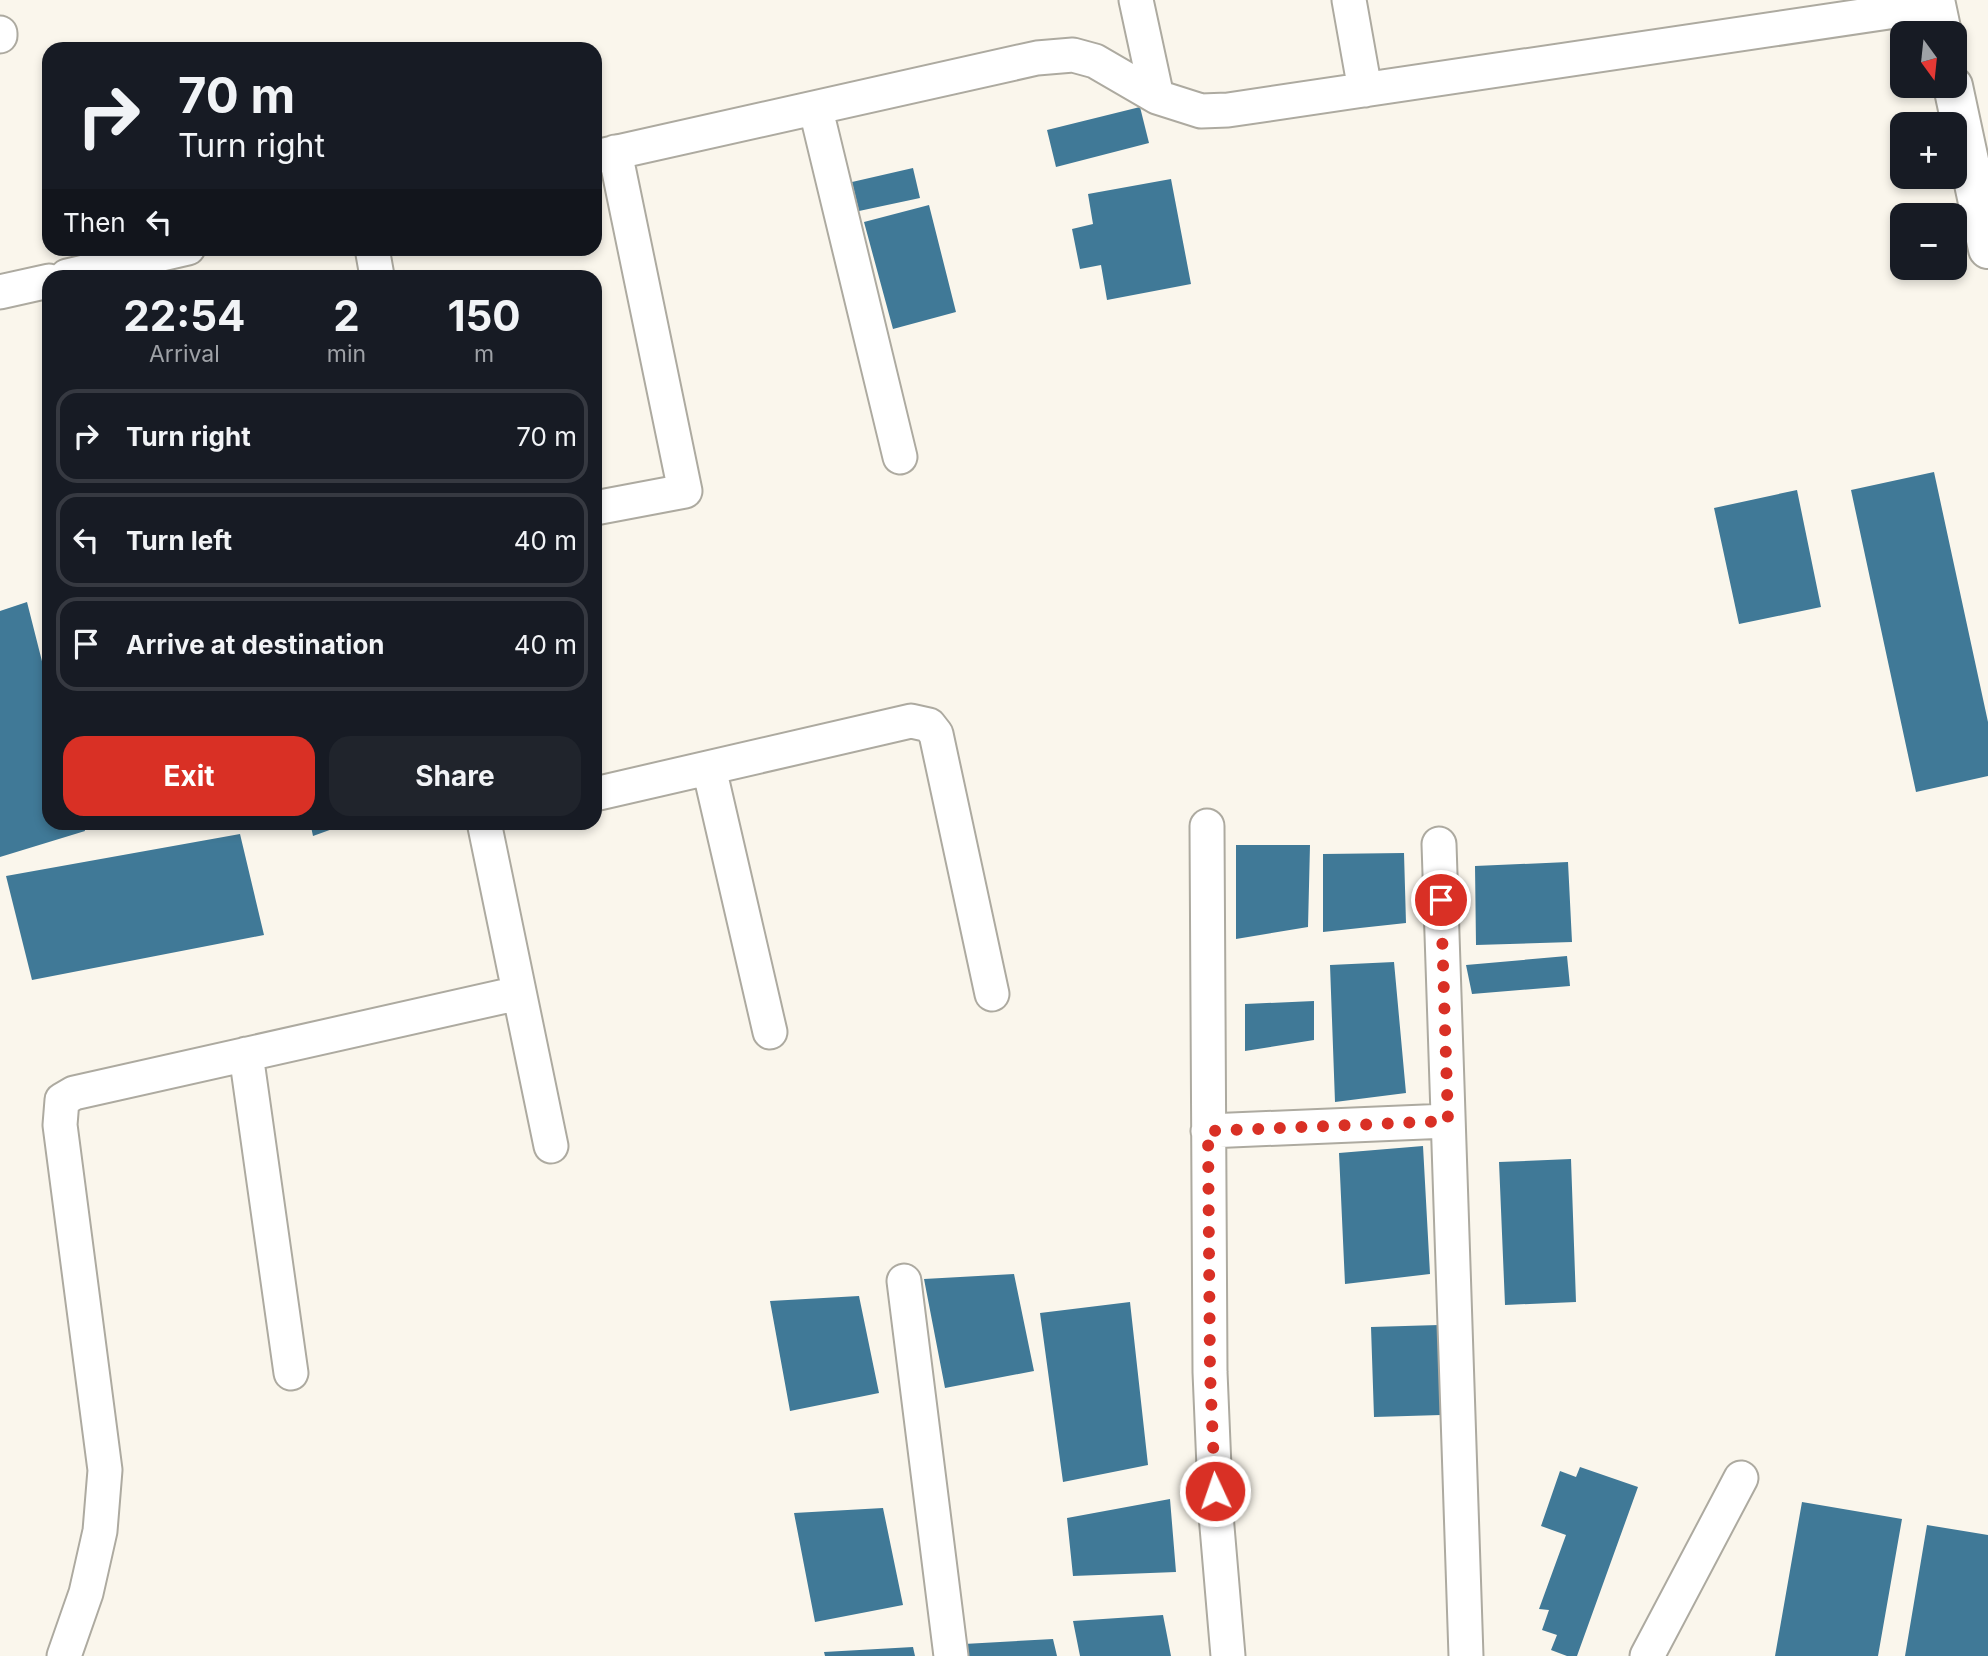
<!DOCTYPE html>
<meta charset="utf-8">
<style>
:root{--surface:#171b24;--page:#20242c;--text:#f1f3f6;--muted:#9ea1a6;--line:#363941;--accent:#d93025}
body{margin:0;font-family:Inter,sans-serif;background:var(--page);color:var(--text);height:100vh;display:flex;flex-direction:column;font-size:26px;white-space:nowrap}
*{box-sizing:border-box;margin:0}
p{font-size:23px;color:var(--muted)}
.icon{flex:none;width:38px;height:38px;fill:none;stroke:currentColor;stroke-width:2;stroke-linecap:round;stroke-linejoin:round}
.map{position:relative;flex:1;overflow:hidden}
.drawer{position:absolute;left:42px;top:270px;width:560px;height:560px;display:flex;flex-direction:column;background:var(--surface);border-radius:21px;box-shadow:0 4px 10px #0003}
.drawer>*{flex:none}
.guide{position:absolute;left:42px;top:42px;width:560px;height:214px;border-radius:21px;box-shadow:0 4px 10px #0003;background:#171b24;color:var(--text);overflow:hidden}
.needle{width:46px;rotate:165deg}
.fabs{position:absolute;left:1890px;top:21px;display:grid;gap:14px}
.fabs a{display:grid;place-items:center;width:77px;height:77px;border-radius:14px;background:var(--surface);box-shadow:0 4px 10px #0003;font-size:35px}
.pin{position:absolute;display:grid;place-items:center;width:60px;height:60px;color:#fff;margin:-30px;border:4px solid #fff;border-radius:50%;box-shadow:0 2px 7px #0007}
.me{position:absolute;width:77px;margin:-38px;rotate:357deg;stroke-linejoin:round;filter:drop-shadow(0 0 5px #0008)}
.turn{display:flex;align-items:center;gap:24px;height:147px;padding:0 21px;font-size:32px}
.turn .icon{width:91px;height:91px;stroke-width:2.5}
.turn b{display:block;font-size:49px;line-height:60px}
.then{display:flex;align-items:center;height:66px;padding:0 21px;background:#0003;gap:14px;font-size:26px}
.eta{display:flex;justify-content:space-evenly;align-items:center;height:119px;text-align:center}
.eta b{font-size:42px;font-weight:700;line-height:49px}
.cta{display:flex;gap:14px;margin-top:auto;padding:14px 21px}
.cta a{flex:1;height:80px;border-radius:21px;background:var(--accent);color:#fff;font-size:28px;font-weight:700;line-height:80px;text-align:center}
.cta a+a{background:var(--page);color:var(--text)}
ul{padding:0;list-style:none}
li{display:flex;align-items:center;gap:21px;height:94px;margin:0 14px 10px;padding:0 7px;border:4px solid var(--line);border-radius:21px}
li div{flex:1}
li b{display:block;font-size:26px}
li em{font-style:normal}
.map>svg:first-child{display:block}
</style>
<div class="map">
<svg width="1988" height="1656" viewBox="0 0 1988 1656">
<rect width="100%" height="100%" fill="#faf6ec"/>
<!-- building -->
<path fill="#407997" d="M1140,107L1149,143L1056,167L1047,130Z
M913,168L920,198L859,211L852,182Z
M1171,179L1191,284L1107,300L1101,265L1080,269L1072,229L1093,224L1088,194Z
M929,205L956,312L893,329L864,222Z
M1934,472L1988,722V776L1916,792L1851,490Z
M1797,490L1821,607L1739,624L1714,508Z
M27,602L49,689V822H83L85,831L0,857V611Z
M310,822H349V823L313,836Z
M240,834L264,935L32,980L6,876Z
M1236,845H1310L1308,927L1236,939Z
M1404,853L1406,923L1323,932V854Z
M1568,862L1572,942L1476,945L1475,866Z
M1567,956L1570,986L1472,994L1466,965Z
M1394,962L1406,1093L1335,1102L1330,965Z
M1314,1001V1040L1245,1051V1004Z
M1423,1146L1430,1274L1345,1284L1339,1153Z
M1571,1159L1576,1302L1505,1305L1499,1162Z
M1014,1274L1034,1371L945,1388L924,1279Z
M859,1296L879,1393L790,1411L770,1301Z
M1130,1302L1148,1465L1063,1482L1040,1313Z
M1439,1325L1441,1415L1374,1417L1371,1327Z
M1580,1467L1638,1487L1577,1656H1567L1551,1650L1557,1635L1542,1630L1549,1610L1539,1609L1566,1535L1541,1526L1560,1471L1576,1477Z
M1170,1499L1176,1572L1073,1576L1067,1518Z
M1802,1502L1902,1519L1878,1656H1775Z
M883,1508L903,1605L815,1622L794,1513Z
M1927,1525L1988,1535V1656H1905Z
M1163,1615L1171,1656H1080L1073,1621Z
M1053,1639L1057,1656H966L964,1644Z
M913,1647L915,1656H825L824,1652Z"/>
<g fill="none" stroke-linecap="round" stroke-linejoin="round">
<!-- minor casing -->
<g stroke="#adaaa0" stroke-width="37">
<path id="minor" d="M1136,0L1157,97
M1349,0L1365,90
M0,33V36
M816,110L900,457
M595,157L1037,58L1073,55L1095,61L1157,97L1201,111L1228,110L1936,5
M372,248L377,276
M67,276L188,248
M0,292L49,281
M595,508L685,491L615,152
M709,768L770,1032
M595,794L911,721L929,725L936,734L992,994
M484,822L551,1146
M1207,826L1210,1372L1216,1515L1228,1656
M1439,844L1466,1656
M246,1054L291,1373
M1208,1131L1448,1121
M904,1281L951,1656
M64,1656L86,1593L100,1531L105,1470L60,1125L62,1100L74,1093L519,993
M1647,1656L1741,1478"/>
</g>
<!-- tertiary casing -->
<g stroke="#adaaa0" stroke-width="42">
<path id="tertiary" d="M1935,0L1942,33
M1953,86L1988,249"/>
</g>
<!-- minor -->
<use href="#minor" stroke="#fff" stroke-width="33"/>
<!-- tertiary -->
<use href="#tertiary" stroke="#fff" stroke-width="38"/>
</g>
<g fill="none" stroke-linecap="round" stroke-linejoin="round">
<!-- route -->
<path stroke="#d93025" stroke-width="12" stroke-dasharray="0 21.6" d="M1215,1491L1210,1372L1208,1131L1448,1121L1441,900"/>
</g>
</svg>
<div class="fabs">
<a><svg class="needle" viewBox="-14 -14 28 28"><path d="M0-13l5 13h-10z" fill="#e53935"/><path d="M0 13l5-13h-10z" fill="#9ea1a6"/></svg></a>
<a>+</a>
<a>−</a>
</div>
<div class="pin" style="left:1441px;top:900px;background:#d93025"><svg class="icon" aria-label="arrive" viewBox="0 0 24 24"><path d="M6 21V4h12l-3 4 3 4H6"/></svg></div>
<svg class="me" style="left:1215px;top:1491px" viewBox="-20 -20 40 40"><circle r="17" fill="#d93025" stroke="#fff" stroke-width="3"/><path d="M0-11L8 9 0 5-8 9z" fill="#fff"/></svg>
<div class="guide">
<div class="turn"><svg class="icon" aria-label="right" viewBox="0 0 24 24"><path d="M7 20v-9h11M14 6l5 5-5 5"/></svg><div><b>70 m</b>Turn right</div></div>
<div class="then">Then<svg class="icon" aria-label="left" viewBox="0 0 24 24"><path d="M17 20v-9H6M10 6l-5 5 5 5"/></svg></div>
</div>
<section class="drawer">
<div class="eta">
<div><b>22:54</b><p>Arrival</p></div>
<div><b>2</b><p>min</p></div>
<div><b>150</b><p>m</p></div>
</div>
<ul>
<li><svg class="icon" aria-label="right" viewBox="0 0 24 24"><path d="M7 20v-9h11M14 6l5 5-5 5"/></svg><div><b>Turn right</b></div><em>70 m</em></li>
<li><svg class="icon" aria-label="left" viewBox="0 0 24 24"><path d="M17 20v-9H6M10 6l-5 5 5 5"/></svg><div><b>Turn left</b></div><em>40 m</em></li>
<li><svg class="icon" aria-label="arrive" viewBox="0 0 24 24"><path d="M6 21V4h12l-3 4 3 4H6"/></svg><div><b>Arrive at destination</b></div><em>40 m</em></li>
</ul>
<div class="cta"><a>Exit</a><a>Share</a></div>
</section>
</div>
